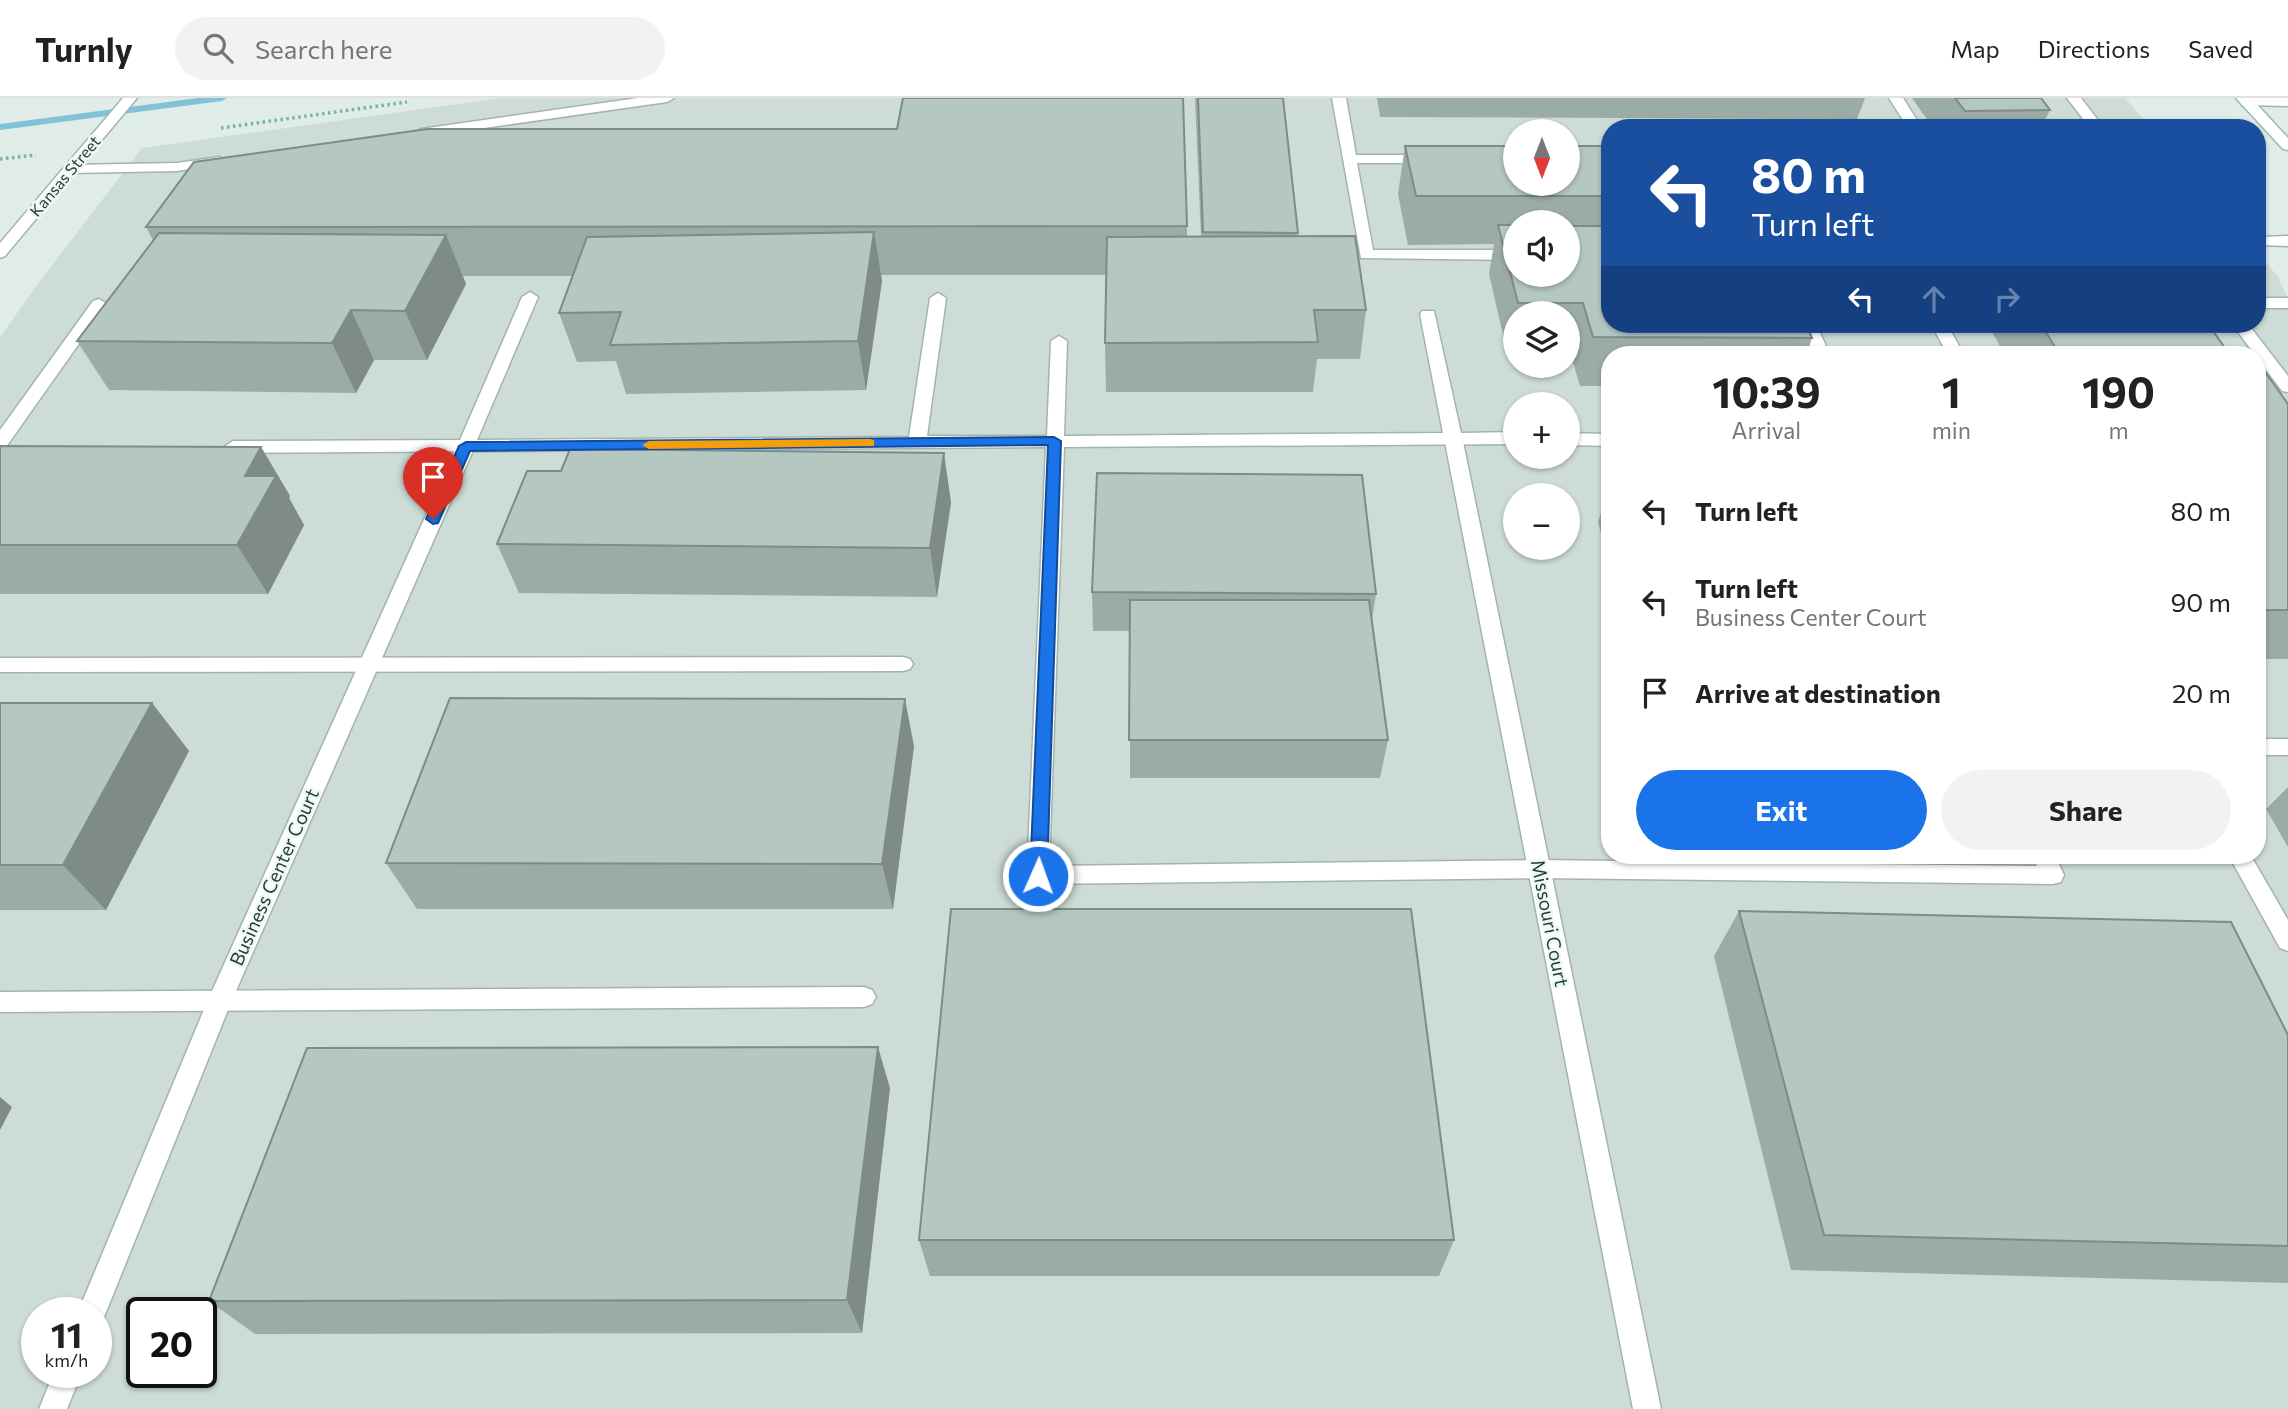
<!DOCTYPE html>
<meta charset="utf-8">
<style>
:root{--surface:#fff;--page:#f2f2f2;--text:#222;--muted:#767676;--line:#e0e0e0;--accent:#1a73e8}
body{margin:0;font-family:Commissioner,sans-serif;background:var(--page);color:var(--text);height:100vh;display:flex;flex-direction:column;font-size:26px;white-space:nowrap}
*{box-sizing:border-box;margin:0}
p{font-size:23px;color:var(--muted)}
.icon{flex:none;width:38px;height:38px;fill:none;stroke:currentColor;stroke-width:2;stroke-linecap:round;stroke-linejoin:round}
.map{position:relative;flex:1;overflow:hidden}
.details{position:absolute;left:1601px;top:248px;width:665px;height:518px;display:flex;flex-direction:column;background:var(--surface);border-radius:28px;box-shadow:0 2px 5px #0004}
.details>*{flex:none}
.guide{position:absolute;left:1601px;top:21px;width:665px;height:214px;border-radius:28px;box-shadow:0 2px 5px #0004;background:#1a4fa0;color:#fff;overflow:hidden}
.needle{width:46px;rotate:180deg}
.buttons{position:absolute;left:1503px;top:21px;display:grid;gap:14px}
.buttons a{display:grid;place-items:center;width:77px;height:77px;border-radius:50%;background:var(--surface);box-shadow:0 2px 5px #0004;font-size:35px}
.speed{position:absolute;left:21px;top:1199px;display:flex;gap:14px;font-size:35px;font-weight:700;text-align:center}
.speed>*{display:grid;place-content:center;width:91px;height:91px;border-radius:50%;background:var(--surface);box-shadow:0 2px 5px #0004;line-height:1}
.speed small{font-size:18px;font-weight:400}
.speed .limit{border:4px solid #111;border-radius:10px;background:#fff;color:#111}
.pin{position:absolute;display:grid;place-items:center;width:60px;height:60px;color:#fff;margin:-72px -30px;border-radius:50% 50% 50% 0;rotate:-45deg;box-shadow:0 0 7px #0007}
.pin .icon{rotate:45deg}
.me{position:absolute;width:77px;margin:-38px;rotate:2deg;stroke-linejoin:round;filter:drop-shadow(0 0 5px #0008)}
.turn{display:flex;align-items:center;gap:24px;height:147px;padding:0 35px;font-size:32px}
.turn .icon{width:91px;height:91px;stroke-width:2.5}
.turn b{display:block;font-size:49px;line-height:60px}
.lanes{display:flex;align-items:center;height:66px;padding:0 35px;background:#0003;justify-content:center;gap:35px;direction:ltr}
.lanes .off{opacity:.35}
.eta{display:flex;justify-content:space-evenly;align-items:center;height:119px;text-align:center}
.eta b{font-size:42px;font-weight:700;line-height:49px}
.button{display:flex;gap:14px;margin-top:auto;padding:14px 35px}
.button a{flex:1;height:80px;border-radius:42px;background:var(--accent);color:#fff;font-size:28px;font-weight:700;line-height:80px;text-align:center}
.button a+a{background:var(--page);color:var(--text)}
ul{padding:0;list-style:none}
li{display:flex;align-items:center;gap:21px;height:91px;padding:0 35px}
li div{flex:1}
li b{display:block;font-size:26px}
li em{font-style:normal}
header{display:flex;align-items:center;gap:42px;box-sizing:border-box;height:98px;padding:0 35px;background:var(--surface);border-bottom:2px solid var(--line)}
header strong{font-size:33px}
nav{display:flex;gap:38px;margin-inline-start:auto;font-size:24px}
.search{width:490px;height:63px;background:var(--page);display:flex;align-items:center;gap:18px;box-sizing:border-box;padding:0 24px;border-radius:38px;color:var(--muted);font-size:26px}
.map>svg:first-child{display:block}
</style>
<header>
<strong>Turnly</strong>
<div class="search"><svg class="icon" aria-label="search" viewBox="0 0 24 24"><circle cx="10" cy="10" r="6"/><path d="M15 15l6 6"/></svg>Search here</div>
<nav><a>Map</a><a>Directions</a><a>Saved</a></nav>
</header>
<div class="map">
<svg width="2288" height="1311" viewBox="0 0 2288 1311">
<rect width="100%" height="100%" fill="#dfece7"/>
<!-- built -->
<path fill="#cddcd6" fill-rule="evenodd" d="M501,0H2125L2151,30H1610V226H2258V155L2278,179L2288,201V1311H0V239L40,183L142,50ZM1516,33H1568V86H1516ZM1516,124H1568V177H1516ZM1516,215H1568V268H1516ZM1610,257H2258V758H1610ZM1516,306H1568V359H1516ZM1516,397H1568V450H1516ZM37,1214H96V1274H37ZM142,1214H201V1274H142Z"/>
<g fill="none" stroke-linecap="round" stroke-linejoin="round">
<!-- stream -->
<path fill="#81c3d6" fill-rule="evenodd" d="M198,0H227L222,3L0,32V26Z"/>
<!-- service casing -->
<g stroke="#a2b4af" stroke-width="3">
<path id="service" d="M638,0H674L667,4L421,39L414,35L421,31Z
M1332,0H1346L1356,57H1429L1436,61L1429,65H1357L1373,152H1516V162L1361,160Z
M1889,0H1903L1922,30H1908Z
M2067,0H2081L2104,30H2090Z
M219,59L226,63L224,66L177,73L71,75L64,71L71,67L177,65Z
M2288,138V148L2258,147V139Z
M530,194L538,199L477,342L909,339L930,200L938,195L946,200L927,338H1047L1051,243L1059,238L1067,243L1064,338L1443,335L1420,216L1422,213H1434L1461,335L1516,334V346L1064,349L1049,768L1539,762L2037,768L2033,758H2055L2064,777L2061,784L2053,786L1539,780L1038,786L1030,784L1027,777L1046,349L233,355L224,349L233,343L460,342L522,199Z
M2258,200H2288V210H2258Z
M99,201L107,206L6,349L0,351V332L93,203Z
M1800,226H1816L1830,257H1814Z
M1931,226H1947L1964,257H1948Z
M2232,226H2248L2288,278V294L2282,293Z
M1568,335L1610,336V348L1568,347Z
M903,559L910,561L913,566L910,571L903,573L0,574V560Z
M2258,641H2288V657H2258Z
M2229,758H2251L2288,822V853L2280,850Z
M864,889L872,892L876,899L872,906L864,909L0,914V894Z"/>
</g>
<!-- minor casing -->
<g stroke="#a2b4af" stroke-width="3">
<path id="minor" d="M123,0H137L5,158L0,160V145Z
M2247,0H2288V8L2242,7L2240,4Z
M1453,333L1462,339L1661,1311H1633L1444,339Z
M466,342L475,348L232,902L102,1224L96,1226V1214H78L208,902L457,348Z
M54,1274H82L67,1311H39Z"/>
</g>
<!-- secondary casing -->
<g stroke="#9db8b0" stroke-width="3">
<path id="secondary" d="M2236,0H2251L2288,40V52L2283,51Z"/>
</g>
<!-- path -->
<path stroke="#7cb2a5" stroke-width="3.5" stroke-dasharray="2.5 3.5" stroke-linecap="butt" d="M221,30L407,4
M0,61L36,57"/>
<!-- service -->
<use href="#service" fill="#fff" fill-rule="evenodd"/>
<!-- minor -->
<use href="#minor" fill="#fff" fill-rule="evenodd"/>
<!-- secondary -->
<use href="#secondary" fill="#fff" fill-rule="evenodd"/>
</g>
<!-- wall -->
<path fill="#9baba5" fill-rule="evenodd" d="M1195,0H1283L1298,139L1366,212L1360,261H1317L1313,294H1106L1105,245L1106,177H881L882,183L866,292L626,296L616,263L577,264L559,215L573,178H463L466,186L427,262H374L356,295L109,292L77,243L153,142L146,129L1187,128V139H1201Z
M1377,0H1865L1857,21L1380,19Z
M1912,0H2041L2050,12L2043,26L2103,30H1933Z
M1405,48H1610V226L1812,240L1806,257H1610V288H1580L1570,254H1568V215H1516V254H1507L1489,176L1494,146L1408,147L1398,96ZM1516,124H1568V177H1516Z
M1988,226H2208L2230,257H2005L1988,227Z
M2258,264L2288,306V561H2258Z
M0,348L261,349L290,398L289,400L304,427L268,496H0Z
M1610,387V470L1598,424Z
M951,404L937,499L519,495L497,446Z
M1092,494L1376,496L1372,522L1388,642L1380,680H1130V533H1093Z
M0,605H152L189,653L106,812H0Z
M914,648L893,811H417L386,765Z
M2288,689V749L2266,711Z
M1739,813L2288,937V1185L1791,1172L1714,858Z
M890,990L862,1235L255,1236L209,1203Z
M919,1142H1454L1439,1178H930Z"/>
<!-- shaded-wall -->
<path fill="#7e8b86" d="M874,134L882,183L866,292L858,243Z
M446,137L466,186L427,262L405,213Z
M351,212L374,262L356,295L332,245Z
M261,349L290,398L289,400L304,427L268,496L237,447L245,378Z
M944,355L951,404L937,499L930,450Z
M905,601L914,648L893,811L882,766Z
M152,605L189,653L106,812L63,767Z
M878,949L890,990L862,1235L847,1202Z
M0,999L12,1009L0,1032Z"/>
<!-- building -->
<path fill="#b4c7c0" stroke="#7e8b86" stroke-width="2" d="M903,0H1183L1187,128L146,129L194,64L427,31H897Z
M1198,0H1283L1298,135L1203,134Z
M1955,0H2041L2050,12L1965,13Z
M2100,26L2103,30H1981L1979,27Z
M1405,48H1516V86H1568V48H1610V98H1416Z
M1498,127H1516V177H1568V128H1610V226H1806L1812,240L1593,239L1583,205H1518Z
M874,134L858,243L610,247L621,214L559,215L587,139Z
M159,135L446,137L405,213L351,212L332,245L77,243Z
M1355,138L1366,212H1314L1318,244L1105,245L1107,139Z
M2041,226H2208L2230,257H2060Z
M2258,264L2288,306V512H2258Z
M0,348L261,349L245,378H276L237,447H0Z
M570,351L944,355L930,450L497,446L527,373H561Z
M1097,375L1362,377L1376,496L1092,494Z
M1130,502H1369L1388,642H1129Z
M450,600L905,601L882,766L386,765Z
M0,605H152L63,767H0Z
M951,811H1411L1454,1142H919Z
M1739,813L2231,824L2288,937V1148L1824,1137Z
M878,949L847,1202L209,1203L307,950Z"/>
<!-- route -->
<path fill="#1a73e8" stroke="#114b97" stroke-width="2" d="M1054,339L1061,343L1047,778L1044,782H1032L1030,778L1048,347L470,353L438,425L433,426L426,421L459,348L466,344Z"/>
<!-- slow -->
<path fill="#f59e0b" d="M870,341L874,342V348L649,351L642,347L649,343Z"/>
<g text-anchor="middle" stroke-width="5" stroke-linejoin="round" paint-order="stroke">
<!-- far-street labels -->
<g font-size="16" fill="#1f3d37" stroke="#f0f8f4">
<text transform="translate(65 78) rotate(-50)" y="6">Kansas Street</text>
</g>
<!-- street labels -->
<g font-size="19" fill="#1f3d37" stroke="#f0f8f4">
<text transform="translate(274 779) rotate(-66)" y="7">Business Center Court</text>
<text transform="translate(1550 825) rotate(79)" y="7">Missouri Court</text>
</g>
</g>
</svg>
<div class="buttons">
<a><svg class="needle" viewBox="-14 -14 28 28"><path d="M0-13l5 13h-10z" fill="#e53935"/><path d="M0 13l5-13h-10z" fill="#767676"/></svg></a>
<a><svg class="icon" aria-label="sound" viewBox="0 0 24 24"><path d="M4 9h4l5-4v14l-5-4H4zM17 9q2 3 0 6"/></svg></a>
<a><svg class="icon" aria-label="layers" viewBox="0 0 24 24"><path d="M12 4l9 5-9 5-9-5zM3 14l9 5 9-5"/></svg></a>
<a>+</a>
<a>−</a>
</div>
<div class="speed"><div>11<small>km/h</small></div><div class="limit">20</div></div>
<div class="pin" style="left:433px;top:421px;background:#d93025"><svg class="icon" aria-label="arrive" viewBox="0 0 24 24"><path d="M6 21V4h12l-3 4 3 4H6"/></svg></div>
<svg class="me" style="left:1038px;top:778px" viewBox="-20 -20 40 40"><circle r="17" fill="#1a73e8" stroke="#fff" stroke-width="3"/><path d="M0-11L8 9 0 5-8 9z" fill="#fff"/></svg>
<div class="guide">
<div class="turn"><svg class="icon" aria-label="left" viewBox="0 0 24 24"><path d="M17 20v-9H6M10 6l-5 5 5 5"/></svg><div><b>80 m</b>Turn left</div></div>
<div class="lanes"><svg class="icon" aria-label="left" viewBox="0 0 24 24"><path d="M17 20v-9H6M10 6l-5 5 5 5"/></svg><svg class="icon off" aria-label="ahead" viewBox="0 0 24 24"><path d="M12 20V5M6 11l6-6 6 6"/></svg><svg class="icon off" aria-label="right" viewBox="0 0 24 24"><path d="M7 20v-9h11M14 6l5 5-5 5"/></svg></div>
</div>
<section class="details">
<div class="eta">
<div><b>10:39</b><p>Arrival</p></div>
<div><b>1</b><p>min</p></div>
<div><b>190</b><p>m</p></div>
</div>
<ul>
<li><svg class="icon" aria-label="left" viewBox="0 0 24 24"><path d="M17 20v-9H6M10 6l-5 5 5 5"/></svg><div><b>Turn left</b></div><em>80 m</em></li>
<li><svg class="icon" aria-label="left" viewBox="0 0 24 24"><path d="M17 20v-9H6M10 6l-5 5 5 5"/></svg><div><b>Turn left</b><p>Business Center Court</p></div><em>90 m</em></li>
<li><svg class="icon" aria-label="arrive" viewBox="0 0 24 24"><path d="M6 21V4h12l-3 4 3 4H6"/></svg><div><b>Arrive at destination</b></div><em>20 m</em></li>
</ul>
<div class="button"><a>Exit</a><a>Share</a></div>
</section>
</div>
